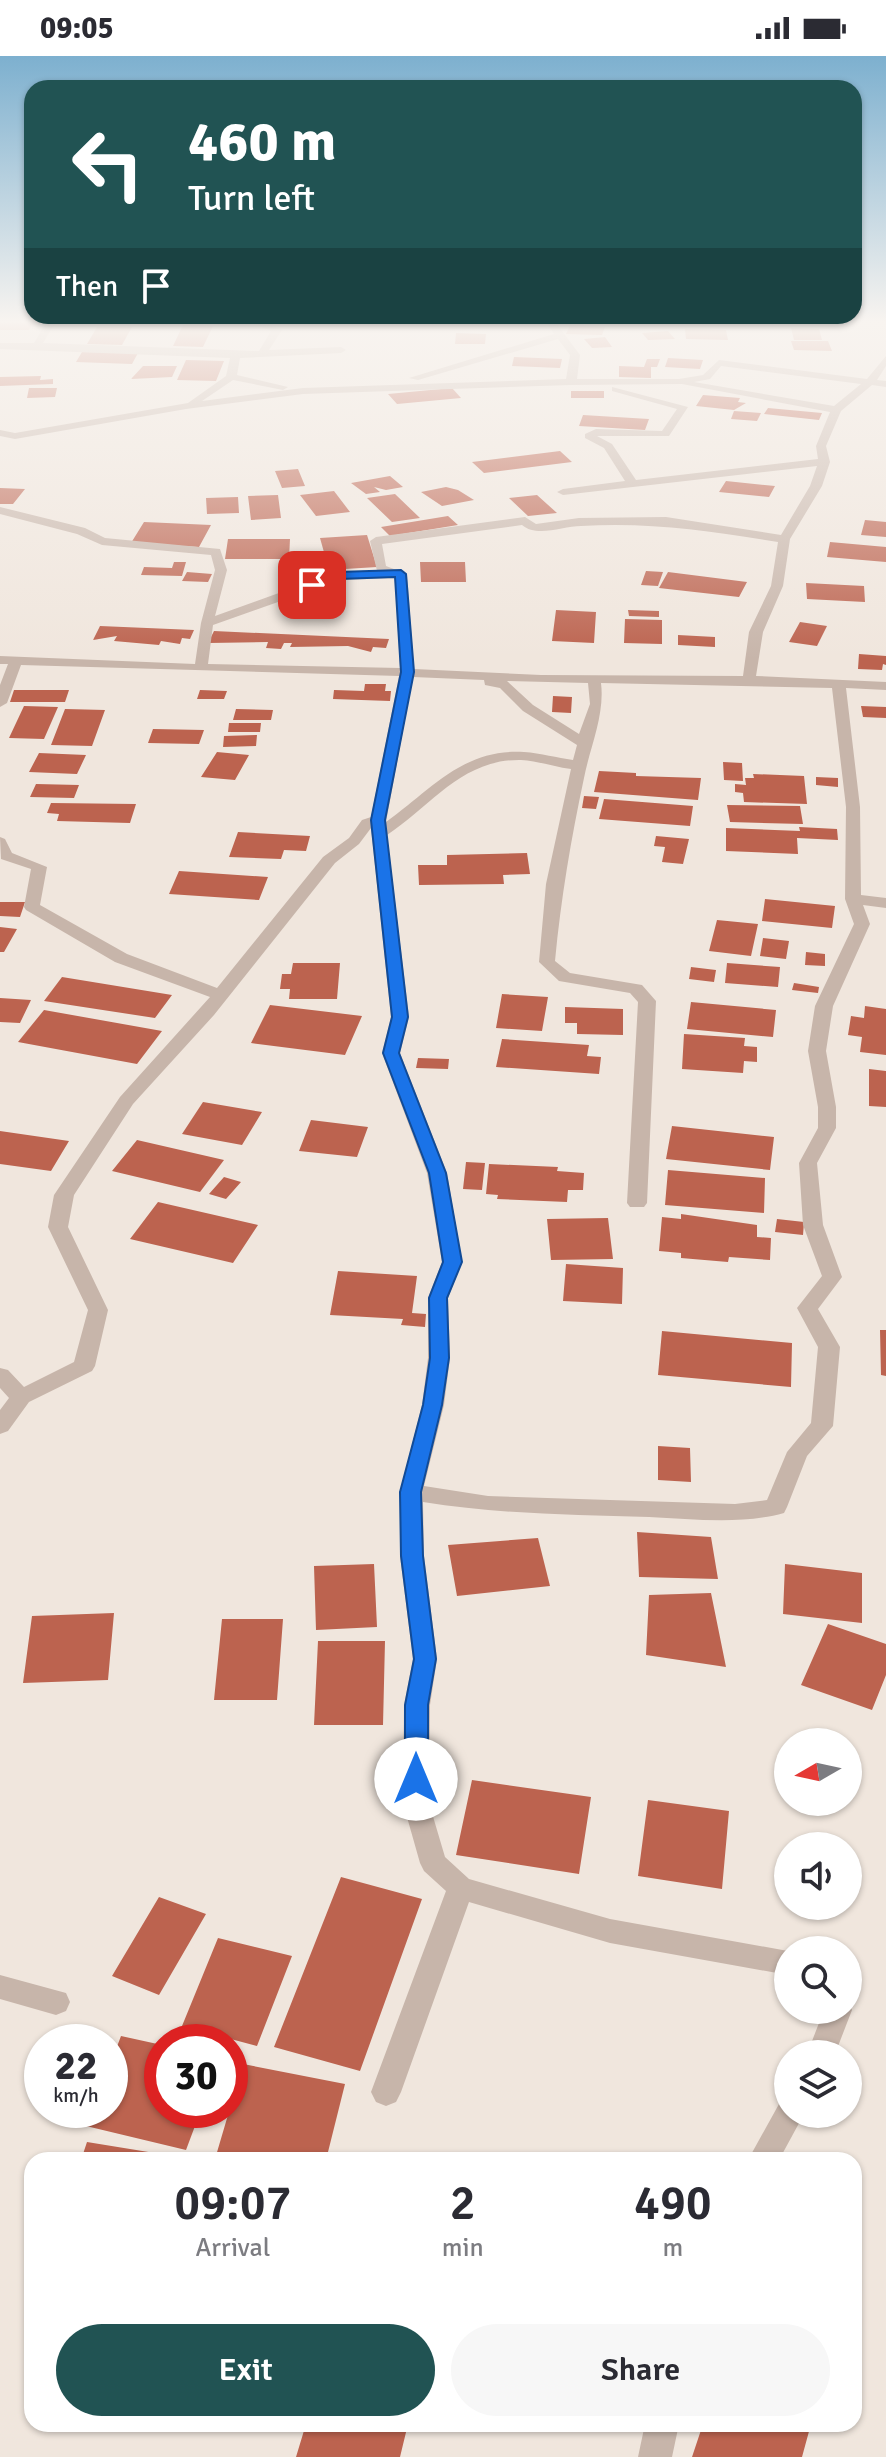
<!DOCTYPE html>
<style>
:root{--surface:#fff;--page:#f7f7f7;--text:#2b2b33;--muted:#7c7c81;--accent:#215353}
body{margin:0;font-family:Signika,sans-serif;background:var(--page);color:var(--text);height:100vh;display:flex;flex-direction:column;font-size:30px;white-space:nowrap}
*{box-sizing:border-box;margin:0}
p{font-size:26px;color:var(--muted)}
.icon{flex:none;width:44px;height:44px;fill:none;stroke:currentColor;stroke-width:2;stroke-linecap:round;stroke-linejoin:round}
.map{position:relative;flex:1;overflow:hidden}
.panel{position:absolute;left:24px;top:2096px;width:838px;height:280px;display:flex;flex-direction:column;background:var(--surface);border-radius:24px;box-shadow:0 2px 6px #0004}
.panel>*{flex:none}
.guide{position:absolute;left:24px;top:24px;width:838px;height:244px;border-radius:24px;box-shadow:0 2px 6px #0004;background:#215353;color:#fff;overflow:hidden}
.needle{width:52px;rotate:261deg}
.fabs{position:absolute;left:774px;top:1672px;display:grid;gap:16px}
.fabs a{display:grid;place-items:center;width:88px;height:88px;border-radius:50%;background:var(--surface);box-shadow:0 2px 6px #0004;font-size:40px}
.speed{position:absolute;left:24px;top:1968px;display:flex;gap:16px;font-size:40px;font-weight:700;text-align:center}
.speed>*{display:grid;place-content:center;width:104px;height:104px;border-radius:50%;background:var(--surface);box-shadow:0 2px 6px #0004;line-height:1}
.speed small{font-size:20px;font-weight:400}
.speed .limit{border:12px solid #d22;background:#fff;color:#111}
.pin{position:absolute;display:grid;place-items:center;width:68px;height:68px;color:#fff;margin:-34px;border-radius:16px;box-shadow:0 4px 12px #0006}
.me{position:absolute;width:88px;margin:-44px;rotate:0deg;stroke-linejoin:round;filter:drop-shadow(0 0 6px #0008)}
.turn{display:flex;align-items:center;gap:28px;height:168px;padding:0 32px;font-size:36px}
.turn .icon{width:104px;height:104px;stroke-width:2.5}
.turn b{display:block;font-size:56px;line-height:68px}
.then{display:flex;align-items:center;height:76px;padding:0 32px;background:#0003;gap:16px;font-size:30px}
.eta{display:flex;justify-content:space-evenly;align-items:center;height:136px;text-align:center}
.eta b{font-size:48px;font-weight:600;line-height:56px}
.action{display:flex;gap:16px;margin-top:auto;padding:16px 32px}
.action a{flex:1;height:92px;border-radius:48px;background:var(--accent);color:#fff;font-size:32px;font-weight:600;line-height:92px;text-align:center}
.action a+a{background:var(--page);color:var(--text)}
.status{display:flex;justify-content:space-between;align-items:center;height:56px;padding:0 40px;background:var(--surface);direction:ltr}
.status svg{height:22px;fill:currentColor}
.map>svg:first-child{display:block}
</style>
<div class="status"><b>09:05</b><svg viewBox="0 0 49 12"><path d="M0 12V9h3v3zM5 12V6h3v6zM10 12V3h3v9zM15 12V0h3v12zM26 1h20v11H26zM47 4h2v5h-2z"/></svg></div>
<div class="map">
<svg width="886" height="2401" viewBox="0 0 886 2401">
<rect width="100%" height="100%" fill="#f0e6dd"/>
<!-- building -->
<path fill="#bc634f" d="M0,267H33L29,274H0Z
M183,269L213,270L203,291L173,290Z
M570,269L605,271L602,279L566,278Z
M97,271H132L122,289L87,288Z
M791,272L819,273L822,284H794Z
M685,273L726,274L728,284L686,283Z
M668,275L675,283L648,284L642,277Z
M456,277L486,278L485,288H455Z
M605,281L612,291L592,292L584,283Z
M791,285H828L832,295L794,294Z
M82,296L138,297L132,308L76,306Z
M514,301L562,303L560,312L512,310Z
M668,302L703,304L700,313L665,311Z
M647,303H660L657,311H651V322L619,321V310L644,311Z
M186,304L224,305L216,325L177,324Z
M143,310H177L172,321L131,323Z
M41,320L40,324L53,323V328L0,330V321Z
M29,332H57L55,341L27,342Z
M452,332L461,342L397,348L388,338Z
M571,335H604V342H571Z
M703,339L740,342L738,346L746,347L734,354L696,350Z
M768,352L822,357L819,364L764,358Z
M734,355L761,357L757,365L731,363Z
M583,359L649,363L645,374L579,370Z
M560,395L572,406L484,417L472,406Z
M298,413L305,430L282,432L275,415Z
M390,420L403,431L386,434L374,431L380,436L366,438L351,427Z
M726,425L775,430L769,441L719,436Z
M446,431L458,434L474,444L442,450L421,436Z
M0,432L25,433L13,448H0Z
M334,435L350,456L316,460L300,439Z
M395,438L420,462L392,466L367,442Z
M278,439L281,462L251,464L248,440Z
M537,439L557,457L528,460L509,442Z
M238,441L239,457L207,458L206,442Z
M448,460L458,469L390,480L381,471Z
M865,464L886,466V481L861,479Z
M144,466L211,469L199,491L131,487Z
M367,479L377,511L329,514L320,482Z
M228,483H290L289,503H225Z
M830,486L886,491V506L827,501Z
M292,497H323L321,515H289Z
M174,506H186L182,520L141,519L144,511L172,512Z
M420,506H465L466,526H421Z
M646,515L663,516L658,530L641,529Z
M187,516L212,518L208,526L182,525Z
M668,516L747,526L739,541L659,532Z
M806,527L864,530L865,546L807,543Z
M556,554L596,556L594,587L552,585Z
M628,554L659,555V561L629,560Z
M625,563L662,564V588L624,587Z
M800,566L827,570L817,590L789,586Z
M100,570L194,574L190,583L182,582L180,588L161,585L159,589L114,585L117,580L93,584Z
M214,575L389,583L386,592L373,591L371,596L348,590L290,591L292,587H284L281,593L266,592L268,586L208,587Z
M678,579L715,581V591L678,589Z
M859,598L886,600V609L883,608L882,614L858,613Z
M365,628H386L385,635H391L390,645L333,643L334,634L364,635Z
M14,634H69L65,646H10Z
M200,634L227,635L224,643H197Z
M553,640L572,641L571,657L552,656Z
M24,650L58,651L44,683L9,682Z
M861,650L886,651V662L863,661Z
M65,653L105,654L92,690L51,689Z
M236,653L273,654L271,664H233Z
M229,667H261L260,676H228Z
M153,673L204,674L199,688L148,687Z
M257,679L256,690L223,691L224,680Z
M217,696L249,699L235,724L201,721Z
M39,697L86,699L77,718L29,716Z
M723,706L742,707L743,725L724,724Z
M599,715L636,717V720L701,722L698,744L594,736Z
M753,718L804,720L807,748L744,746L743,737L735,736V728L746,729L745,722H754Z
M816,721L838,722V731L816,729Z
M36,728L79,729L74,742L30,741Z
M584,740L599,741L596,753L582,752Z
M604,743L693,750L690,770L599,763Z
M51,747L136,748L130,767L57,765L59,758L47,757Z
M727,749L800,750L803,768L730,766Z
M799,771L837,773L838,784L797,782L798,798L726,795V772L800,775Z
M238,776L310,780L306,795L284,794L281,803L229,801Z
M656,780L689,783L683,808L662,806L665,791L654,790Z
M527,797L530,818L503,819L504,828L419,829L418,809H447V799Z
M179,815L268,821L259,844L169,838Z
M765,843L835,850L832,872L762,865Z
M0,846H25L20,861L0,860Z
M717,864L758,868L751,900L709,895Z
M0,871L17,873L4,896H0Z
M763,882L789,885L786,903L760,900Z
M806,896L825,898V910L805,909Z
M293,907H340L337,943H289L290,933H280L282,918H291Z
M727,907L780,911L778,931L725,927Z
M691,911L716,914L714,926L689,923Z
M62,921L172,939L155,962L44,945Z
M794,927L819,931L818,937L792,934Z
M502,938L548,941L542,975L496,972Z
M0,942L31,944L20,967L0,966Z
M691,946L776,954L773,981L687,973Z
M270,949L362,960L345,999L251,987Z
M865,950L886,953V999L860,996L862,981L848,979L851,960L864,962Z
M565,951L623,953V979L577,978V967H565Z
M44,954L162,975L137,1008L18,986Z
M684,978L745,982L744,990L757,991V1006L744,1005L743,1017L682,1013Z
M502,983L589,989L587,1000L601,1001L599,1018L496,1011Z
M418,1002L449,1003L448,1013L416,1012Z
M869,1013L886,1015V1051L869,1050Z
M203,1046L262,1056L242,1089L182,1078Z
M311,1064L368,1071L357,1101L299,1095Z
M672,1070L774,1081L770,1114L666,1103Z
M0,1075L69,1085L51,1115L0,1108Z
M137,1084L224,1104L200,1136L112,1115Z
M466,1106L485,1107L482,1134L463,1133Z
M489,1108L558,1111L557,1115L584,1117L583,1134H568L567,1146L497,1143L498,1139L486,1138Z
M668,1114L765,1122L764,1157L665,1149Z
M224,1121L241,1126L226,1143L209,1138Z
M158,1146L258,1169L233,1207L130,1183Z
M681,1158L757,1169V1181L771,1182L770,1204L729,1201L728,1206L681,1202V1197L659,1195L662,1161L681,1163Z
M608,1162L613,1203L551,1204L547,1163Z
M777,1163L804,1166L803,1179L775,1176Z
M566,1208L623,1212L622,1248L563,1245Z
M338,1215L417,1220L412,1257L426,1258L425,1271L401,1269L403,1263L330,1259Z
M880,1274H886V1320L881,1319Z
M662,1275L792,1287L791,1331L658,1319Z
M658,1390L690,1392L691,1426L658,1424Z
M637,1476L711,1481L718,1523L639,1521Z
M538,1482L550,1530L457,1540L448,1489Z
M374,1508L377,1571L316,1574L314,1510Z
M785,1508L862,1517V1567L783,1558Z
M711,1537L726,1611L646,1599L649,1539Z
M114,1557L108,1624L23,1627L32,1560Z
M222,1563H283L277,1644H214Z
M828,1568L886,1588V1619L872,1654L801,1629Z
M318,1585H385L383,1669H314Z
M472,1724L591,1741L579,1818L456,1799Z
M648,1744L729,1755L722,1833L638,1820Z
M341,1821L422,1843L360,2015L274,1991Z
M159,1841L206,1858L159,1939L112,1920Z
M218,1882L292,1900L257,1990L182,1970Z
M121,1980L162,1989V2054H201L186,2094L86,2070L92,2054H110V2009Z
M243,2008L345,2028L326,2104L215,2103Z
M87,2086L173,2100L171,2104H81Z
M306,2368H408L400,2401H296Z
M703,2368H811L802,2401H692Z"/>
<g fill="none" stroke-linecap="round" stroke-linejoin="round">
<!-- minor -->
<path fill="#c7b5aa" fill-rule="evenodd" d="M46,267H55L43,287L259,295L271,275L252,267H265L282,274L269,294L341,291L346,294L341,297L240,302L237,319L288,331L283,334L233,324L202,345L303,332L566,323L570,299L558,283L418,324L409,322L554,278L547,267H556L580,299L577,323H679L703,319L719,304L867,323L886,300V310L877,324L886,325V331L872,329L841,355L826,390L830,406L822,430L790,483L783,530L763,576L756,620L886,626V634L846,632L860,751L861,839L886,842V852L863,849L870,868L833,950L826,995L836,1051V1072L817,1107L823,1169L842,1221L818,1253L840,1291L833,1370L807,1400L787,1451L784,1457C741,1469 693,1463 649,1461C573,1459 498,1458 423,1446L424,1500L437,1603L430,1649L429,1747L445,1801L469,1823L610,1863L788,1895V1919L610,1887L469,1846L401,2036L396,2046L386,2050L376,2046L371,2036L446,1835L424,1815L420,1807L403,1747L404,1649L413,1603L400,1500V1436L422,1349L428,1302V1242L442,1206L427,1117L382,997L391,961L371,772L359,788L335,807L214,959L133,1048L74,1139L68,1171L108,1254L95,1310L92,1315L29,1346L8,1375L0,1378V1354L9,1342L0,1332V1312L8,1314L24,1331L74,1306L88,1254L48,1171L54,1139L120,1041L210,941L115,906L26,854L24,851L31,813L1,803L0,781L5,783L12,797L47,811L40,849L127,898L217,932L323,801L349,782L362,764L371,761L399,620L21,609L7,647L0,651V629L8,608H0V600L195,608L201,567L215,514L211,499L102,489L77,478L0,458V451L85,472L105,482L220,493L227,514L215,560L334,517L377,515L370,485L376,481L525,461L536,468L579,462L666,461L781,479L810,430L817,410L563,439L557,436L563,433L625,425L604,392L585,382V378L596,373L662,375L677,353L612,335V331L688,351L669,380H597L612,388L636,424L818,403L816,390L830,356L682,328L571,329L303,338L186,353L15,383L0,380V374L15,377L188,347L226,320L230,302L0,293V287H34ZM721,310L861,328L834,350L694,326L710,323ZM522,469C537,482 563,470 581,470C652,466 709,475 778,486L771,530L749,576L743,620L541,619L414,613L407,518L386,510L382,488ZM395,522L400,612L208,608L213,569L340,524ZM413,621L484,624L485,629L500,632L523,655L577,689L573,704C557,702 541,697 524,696C463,692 431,734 386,766ZM507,625L588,627L590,648L579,678L533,649ZM601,627L832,632L846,751L845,843L854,868L815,950L808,995L818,1051V1072L799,1107L803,1169L822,1220L797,1252L818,1291L811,1367L787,1396L767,1444L735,1448L488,1440L424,1430L444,1349L450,1302L448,1242L462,1206L447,1117L400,997L409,961L387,779C432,749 462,703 521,704C538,705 555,711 571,713L546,828L539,906L559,925L630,937L638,946L627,1147L630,1151H644L647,1147L656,945L642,929L570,917L555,905C561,842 571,783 584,722C590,691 605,659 601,627Z
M0,1919L66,1937L70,1946L66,1955L56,1959L0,1943Z
M848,1945L852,1954L835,1998H807L824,1954H848Z
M788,2045V2058H804L779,2104H748L779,2048Z
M645,2368H679L672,2401H638Z"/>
</g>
<!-- sky -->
<linearGradient id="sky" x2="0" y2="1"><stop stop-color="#7db0cf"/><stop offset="0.44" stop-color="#f8f4f0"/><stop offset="1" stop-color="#f8f4f0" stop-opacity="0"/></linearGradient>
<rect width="886" height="603" fill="url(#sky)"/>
<!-- route -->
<path fill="#1a73e8" stroke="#114b97" stroke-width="2" d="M401,514L406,518L414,616L385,764L408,961L399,997L446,1117L462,1206L447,1242L449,1302L442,1349L421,1436L423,1500L436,1603L428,1649V1723L425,1729H408L405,1723V1649L414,1603L401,1500L400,1436L423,1349L430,1302L429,1242L443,1206L429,1117L383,997L392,961L371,764L401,616L395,521L339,523L312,532L306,529L338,516Z"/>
</svg>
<div class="fabs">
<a><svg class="needle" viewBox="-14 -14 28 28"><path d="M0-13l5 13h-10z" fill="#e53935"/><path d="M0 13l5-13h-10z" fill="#7c7c81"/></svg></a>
<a><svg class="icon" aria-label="sound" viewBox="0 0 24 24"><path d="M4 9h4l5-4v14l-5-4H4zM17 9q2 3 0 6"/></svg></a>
<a><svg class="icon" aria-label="search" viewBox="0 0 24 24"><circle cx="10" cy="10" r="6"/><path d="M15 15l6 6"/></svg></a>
<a><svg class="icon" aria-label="layers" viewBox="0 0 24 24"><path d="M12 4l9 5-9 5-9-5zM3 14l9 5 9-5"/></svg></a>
</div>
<div class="speed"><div>22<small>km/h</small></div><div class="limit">30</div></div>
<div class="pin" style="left:312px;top:529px;background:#d93025"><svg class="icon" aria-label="arrive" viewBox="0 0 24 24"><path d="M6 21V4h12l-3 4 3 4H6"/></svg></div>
<svg class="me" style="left:416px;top:1723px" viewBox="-20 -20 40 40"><circle r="19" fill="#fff"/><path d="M0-13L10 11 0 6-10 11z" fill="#1a73e8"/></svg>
<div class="guide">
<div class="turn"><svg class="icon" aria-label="left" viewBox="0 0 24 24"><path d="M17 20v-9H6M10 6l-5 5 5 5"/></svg><div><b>460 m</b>Turn left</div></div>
<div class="then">Then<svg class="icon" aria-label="arrive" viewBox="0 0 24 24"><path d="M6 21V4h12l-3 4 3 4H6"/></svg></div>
</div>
<section class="panel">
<div class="eta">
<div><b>09:07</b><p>Arrival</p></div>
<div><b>2</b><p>min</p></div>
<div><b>490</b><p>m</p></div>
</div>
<div class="action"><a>Exit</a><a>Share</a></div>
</section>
</div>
